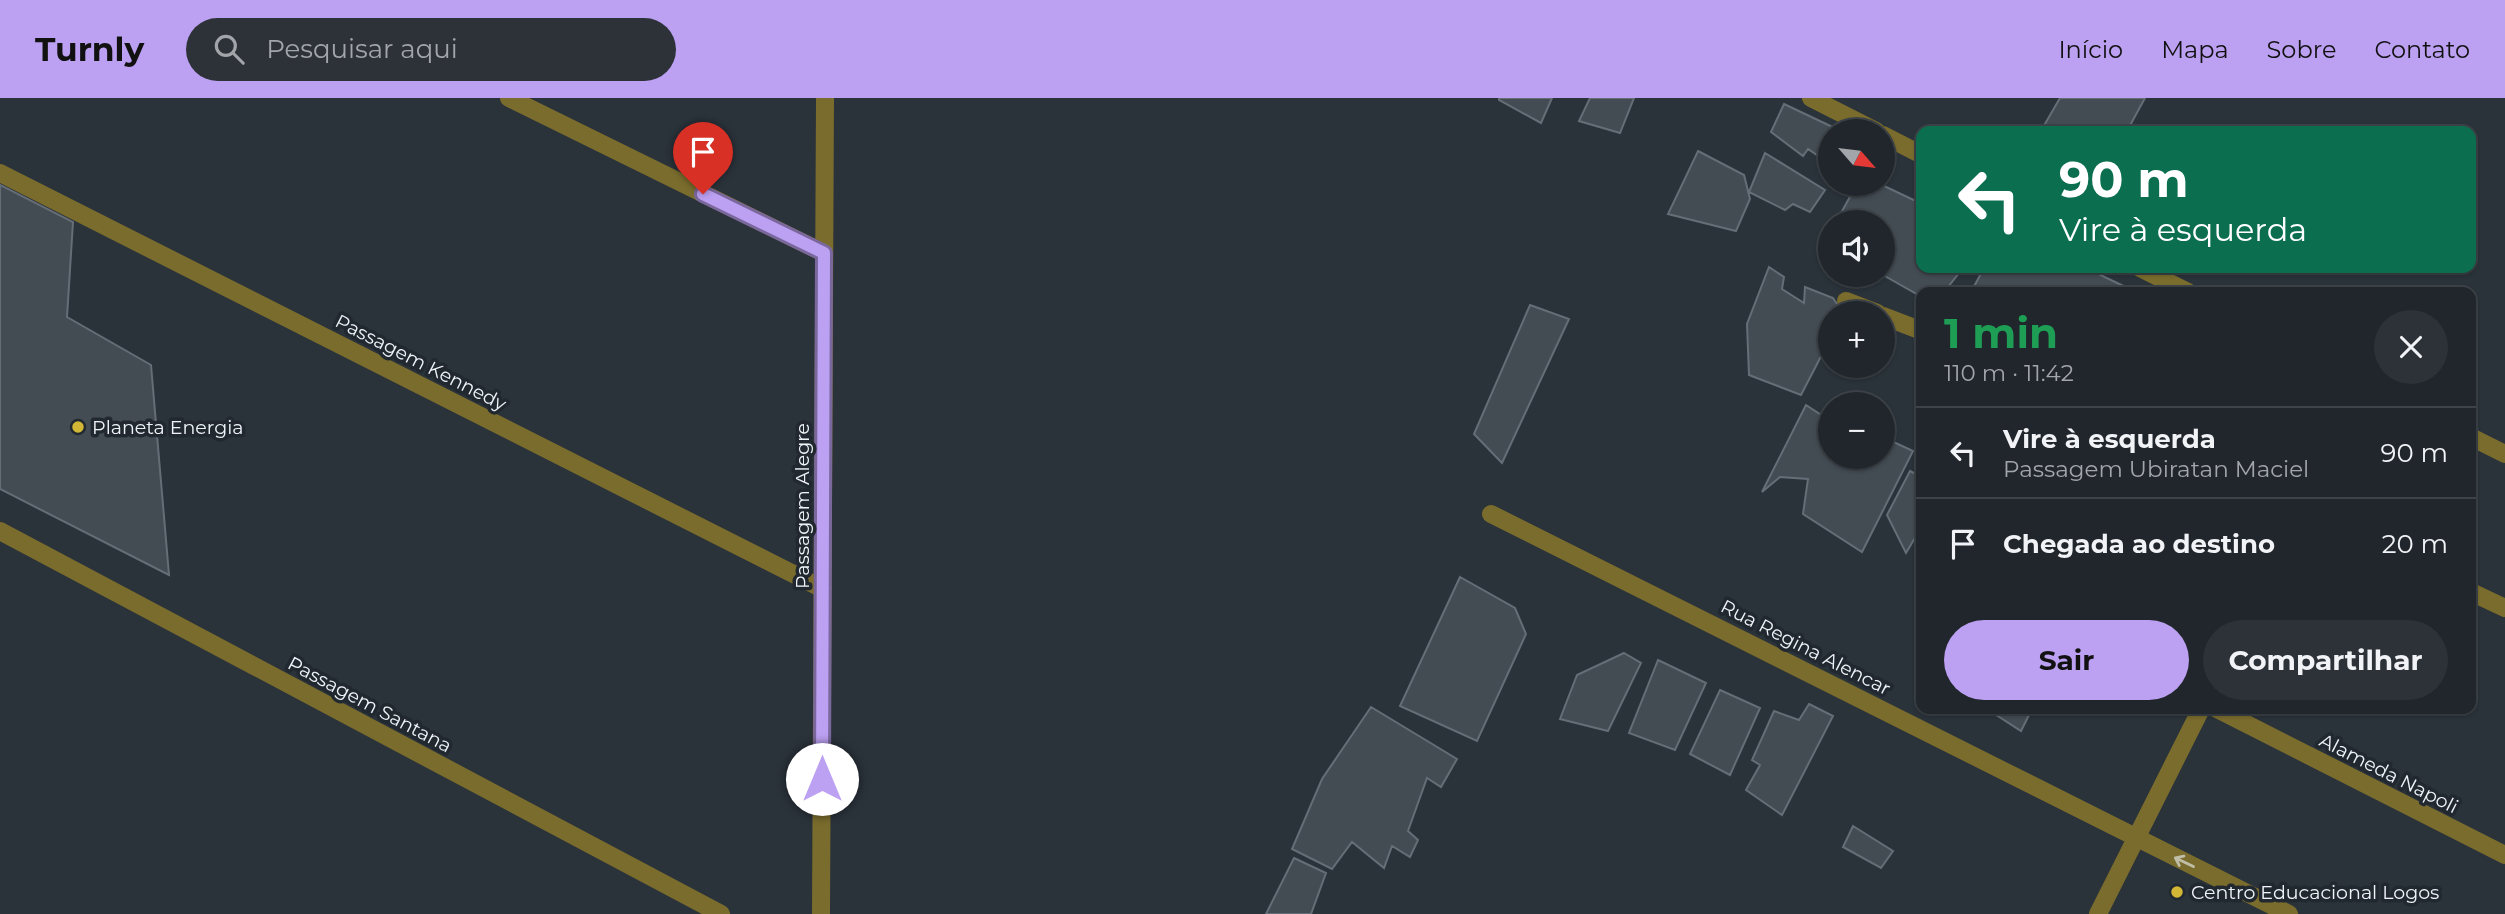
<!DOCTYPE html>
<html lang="pt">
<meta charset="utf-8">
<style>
:root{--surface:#20262c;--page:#2d3238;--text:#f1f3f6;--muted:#a2a5a9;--line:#3d4348;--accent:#bca0f2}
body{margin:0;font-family:Montserrat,sans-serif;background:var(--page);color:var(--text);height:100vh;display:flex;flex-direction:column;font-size:26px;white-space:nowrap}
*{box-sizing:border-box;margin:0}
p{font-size:23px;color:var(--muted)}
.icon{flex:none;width:38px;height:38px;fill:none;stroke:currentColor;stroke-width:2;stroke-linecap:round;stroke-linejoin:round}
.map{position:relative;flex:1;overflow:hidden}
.details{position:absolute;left:1916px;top:189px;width:560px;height:427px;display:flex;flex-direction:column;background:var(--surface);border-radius:14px;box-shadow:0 2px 5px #0004,0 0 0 2px var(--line)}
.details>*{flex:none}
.hud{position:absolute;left:1916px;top:28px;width:560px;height:147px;border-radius:14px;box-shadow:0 2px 5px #0004,0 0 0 2px var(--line);background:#0b6e4f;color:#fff;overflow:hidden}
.needle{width:46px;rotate:118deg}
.fabs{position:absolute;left:1818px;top:21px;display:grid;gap:14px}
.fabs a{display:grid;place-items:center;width:77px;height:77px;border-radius:50%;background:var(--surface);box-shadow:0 2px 5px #0004,0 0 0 2px var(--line);font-size:35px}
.pin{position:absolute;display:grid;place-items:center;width:60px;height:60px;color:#fff;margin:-72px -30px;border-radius:50% 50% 50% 0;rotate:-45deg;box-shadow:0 0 7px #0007}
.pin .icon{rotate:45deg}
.me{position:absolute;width:77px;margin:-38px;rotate:0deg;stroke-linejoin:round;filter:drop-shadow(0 0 5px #0008)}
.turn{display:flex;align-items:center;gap:24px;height:147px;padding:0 28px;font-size:32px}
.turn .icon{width:91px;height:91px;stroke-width:2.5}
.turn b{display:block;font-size:49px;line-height:60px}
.round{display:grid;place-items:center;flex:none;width:74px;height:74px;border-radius:37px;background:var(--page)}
.headline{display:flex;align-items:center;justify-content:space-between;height:119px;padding:0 28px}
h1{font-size:42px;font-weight:700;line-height:52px;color:#1e9e55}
.primary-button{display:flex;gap:14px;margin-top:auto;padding:14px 28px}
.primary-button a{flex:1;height:80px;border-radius:42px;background:var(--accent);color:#111;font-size:28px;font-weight:700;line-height:80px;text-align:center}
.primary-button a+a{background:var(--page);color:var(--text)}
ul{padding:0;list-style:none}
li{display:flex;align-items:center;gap:21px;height:91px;padding:0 28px;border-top:2px solid var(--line)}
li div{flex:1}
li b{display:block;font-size:26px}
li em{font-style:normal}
header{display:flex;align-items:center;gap:42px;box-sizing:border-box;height:98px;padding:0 35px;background:var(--accent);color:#111}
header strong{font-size:33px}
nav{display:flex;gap:38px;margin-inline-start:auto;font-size:24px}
.search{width:490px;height:63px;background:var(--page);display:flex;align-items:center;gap:18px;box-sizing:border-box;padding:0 24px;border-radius:38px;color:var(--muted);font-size:26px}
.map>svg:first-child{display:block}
</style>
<header>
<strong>Turnly</strong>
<div class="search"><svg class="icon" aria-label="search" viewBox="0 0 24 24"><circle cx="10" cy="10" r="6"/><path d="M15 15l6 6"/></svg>Pesquisar aqui</div>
<nav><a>Início</a><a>Mapa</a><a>Sobre</a><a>Contato</a></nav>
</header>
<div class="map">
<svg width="2505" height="816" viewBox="0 0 2505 816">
<rect width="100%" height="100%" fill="#2a323a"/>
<!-- building -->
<path fill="#434b53" stroke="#656e77" stroke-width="2" d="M1499,0H1552L1541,25L1499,2Z
M1590,0H1634L1620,35L1579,23Z
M2060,0H2145L2127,33H2046L2042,31Z
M1784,6L1841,33H1830V66L1808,51L1803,58L1771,34Z
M1698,53L1744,77L1750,101L1736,133L1668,116Z
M1765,55L1825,92L1810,114L1793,106L1785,112L1749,94Z
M1857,86H1880L1922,106V170H1963L1944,194H1922V199L1883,177V124H1836Z
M0,87L73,124L67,219L151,267L169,477L0,391Z
M1769,169L1784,179L1782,191L1804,205L1805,189L1833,200L1843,215H1830V241L1801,297L1749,277L1747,226Z
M1984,170H2086L2136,194H1971Z
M1530,207L1569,221L1502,365L1474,336Z
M1806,307L1829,322L1830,314V359H1883V339L1913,353L1862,454L1803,416L1808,381L1780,379L1762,394Z
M1910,373L1922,379V428L1906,455L1887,417Z
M1460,479L1515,510L1526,536L1477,643L1400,608Z
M1624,555L1641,565L1608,633L1560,621L1577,577Z
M1658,562L1706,585L1675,652L1629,635Z
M1720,592L1760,610L1730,677L1690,656Z
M1809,606L1833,618L1782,717L1746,692L1760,667L1752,662L1774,613L1799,622Z
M1371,609L1457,661L1441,689L1427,680L1408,733L1418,742L1410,759L1392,748L1384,770L1352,744L1332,771L1292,751L1322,681Z
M1987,611H2032L2021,633Z
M1853,728L1893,753L1881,770L1843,749Z
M1294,760L1326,775L1311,816H1266Z"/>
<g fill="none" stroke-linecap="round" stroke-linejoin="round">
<!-- lane -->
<path stroke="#7a6c2d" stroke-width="18" d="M1846,203L1877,215
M1883,218L1922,233"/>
<!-- street -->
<path stroke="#7a6c2d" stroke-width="18" d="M509,0L824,155
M1811,0L1876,33
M1883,37L1922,57
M0,75L823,491
M2140,170L2188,194
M2471,339L2505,356
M1491,416L2289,816
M0,433L721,816
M2471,494L2505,510
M2217,611L2505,757
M821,816L825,0
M2098,816L2201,611"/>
</g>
<!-- one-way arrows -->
<defs><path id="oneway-shaft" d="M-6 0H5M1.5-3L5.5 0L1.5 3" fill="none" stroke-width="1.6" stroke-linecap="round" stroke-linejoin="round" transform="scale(1.75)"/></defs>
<use stroke="#c0bea7" href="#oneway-shaft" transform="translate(2184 764) rotate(-154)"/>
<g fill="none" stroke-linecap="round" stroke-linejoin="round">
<!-- route casing -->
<g stroke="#7a689d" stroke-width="18">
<path id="route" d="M703,96L824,155L822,681"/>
</g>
<!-- route -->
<use href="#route" stroke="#bca0f2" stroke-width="12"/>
</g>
<!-- markers -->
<g fill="#d2b635" stroke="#212830" stroke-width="2.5">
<circle cx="78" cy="329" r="7"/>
<circle cx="2177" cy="794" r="7"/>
</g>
<g text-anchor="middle" stroke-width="7" stroke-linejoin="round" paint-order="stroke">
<!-- street labels -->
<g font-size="19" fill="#eff4f9" stroke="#212830">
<text transform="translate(421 264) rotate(27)" y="7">Passagem Kennedy</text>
<text transform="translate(802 408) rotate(-90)" y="7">Passagem Alegre</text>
<text transform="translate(1806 549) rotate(27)" y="7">Rua Regina Alencar</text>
<text transform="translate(370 606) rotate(28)" y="7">Passagem Santana</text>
<text transform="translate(2389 675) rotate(27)" y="7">Alameda Napoli</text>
</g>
<!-- poi labels -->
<g font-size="19" fill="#eff4f9" stroke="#212830" text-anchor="start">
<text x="92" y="336">Planeta Energia</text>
<text x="2191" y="801">Centro Educacional Logos</text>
</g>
</g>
</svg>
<div class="fabs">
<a><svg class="needle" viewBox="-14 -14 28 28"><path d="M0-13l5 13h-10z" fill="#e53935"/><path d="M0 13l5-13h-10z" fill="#a2a5a9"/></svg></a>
<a><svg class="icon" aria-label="sound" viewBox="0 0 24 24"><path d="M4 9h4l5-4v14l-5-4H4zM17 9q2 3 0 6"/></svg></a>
<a>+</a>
<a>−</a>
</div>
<div class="pin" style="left:703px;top:96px;background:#d93025"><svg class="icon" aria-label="arrive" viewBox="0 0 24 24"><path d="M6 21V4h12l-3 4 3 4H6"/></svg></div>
<svg class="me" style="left:822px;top:681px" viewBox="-20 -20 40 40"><circle r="19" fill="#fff"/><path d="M0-13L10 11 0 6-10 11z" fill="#bca0f2"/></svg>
<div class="hud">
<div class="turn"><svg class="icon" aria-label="left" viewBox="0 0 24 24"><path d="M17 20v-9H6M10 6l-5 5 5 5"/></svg><div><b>90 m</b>Vire à esquerda</div></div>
</div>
<section class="details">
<div class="headline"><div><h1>1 min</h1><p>110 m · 11:42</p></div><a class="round"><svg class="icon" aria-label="close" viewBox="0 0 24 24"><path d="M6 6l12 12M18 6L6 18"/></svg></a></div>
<ul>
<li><svg class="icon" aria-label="left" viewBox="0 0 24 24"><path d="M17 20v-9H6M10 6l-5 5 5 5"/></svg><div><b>Vire à esquerda</b><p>Passagem Ubiratan Maciel</p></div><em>90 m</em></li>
<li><svg class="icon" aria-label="arrive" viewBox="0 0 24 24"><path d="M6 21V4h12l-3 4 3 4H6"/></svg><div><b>Chegada ao destino</b></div><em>20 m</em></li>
</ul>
<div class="primary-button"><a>Sair</a><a>Compartilhar</a></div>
</section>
</div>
